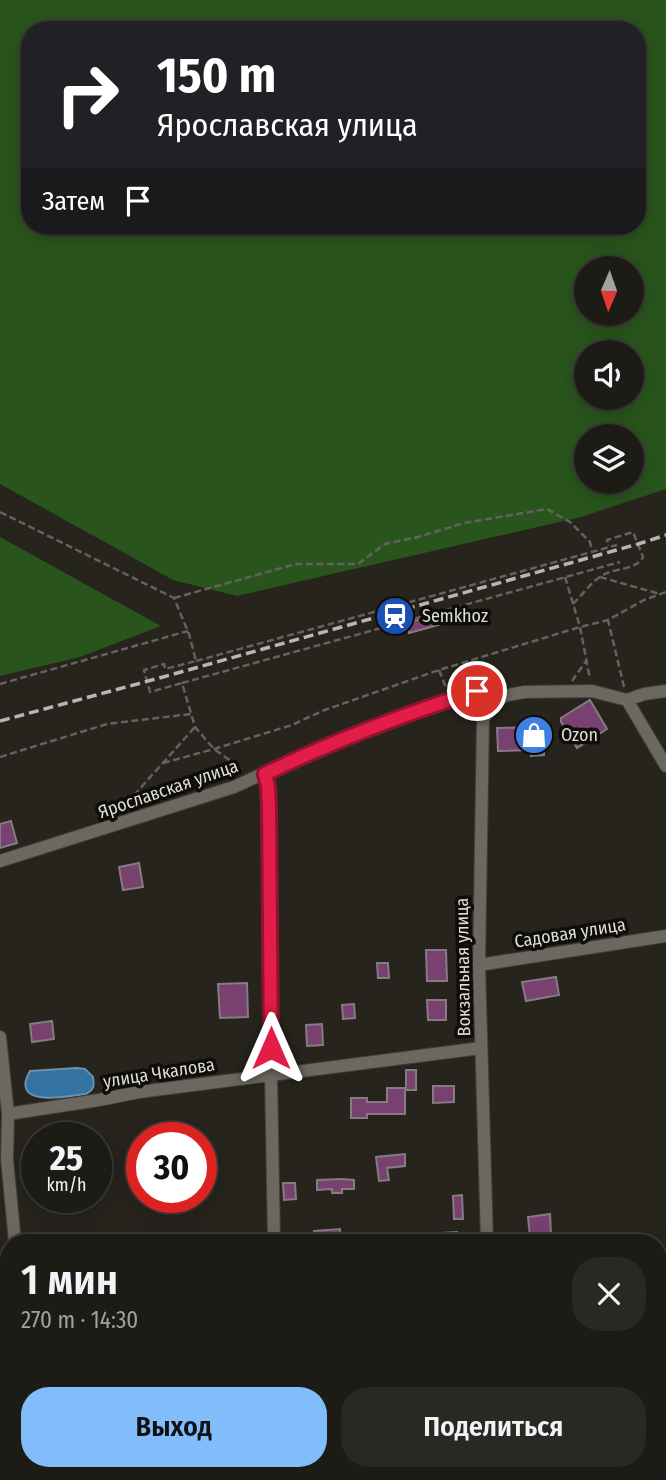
<!DOCTYPE html>
<html lang="ru">
<meta charset="utf-8">
<style>
:root{--surface:#1c1b16;--page:#292823;--text:#f1f3f6;--muted:#a0a1a1;--line:#3a3935;--accent:#80bdfa}
body{margin:0;font-family:"Fira Sans Condensed",sans-serif;background:var(--page);color:var(--text);height:100vh;display:flex;flex-direction:column;font-size:26px;white-space:nowrap}
*{box-sizing:border-box;margin:0}
p{font-size:23px;color:var(--muted)}
.icon{flex:none;width:38px;height:38px;fill:none;stroke:currentColor;stroke-width:2;stroke-linecap:round;stroke-linejoin:round}
.map{position:relative;flex:1;overflow:hidden}
.sheet{position:absolute;left:0px;top:1234px;width:667px;height:247px;display:flex;flex-direction:column;background:var(--surface);border-radius:28px 28px 0 0;box-shadow:0 4px 18px #0003,0 0 0 2px var(--line)}
.sheet>*{flex:none}
.hud{position:absolute;left:21px;top:21px;width:625px;height:214px;border-radius:28px;box-shadow:0 4px 18px #0003,0 0 0 2px var(--line);background:#202124;color:#fff;overflow:hidden}
.needle{width:46px;rotate:182deg}
.controls{position:absolute;left:574px;top:256px;display:grid;gap:14px}
.controls a{display:grid;place-items:center;width:70px;height:70px;border-radius:50%;background:var(--surface);box-shadow:0 4px 18px #0003,0 0 0 2px var(--line);font-size:35px}
.speed{position:absolute;left:21px;top:1122px;display:flex;gap:14px;font-size:35px;font-weight:700;text-align:center}
.speed>*{display:grid;place-content:center;width:91px;height:91px;border-radius:50%;background:var(--surface);box-shadow:0 4px 18px #0003,0 0 0 2px var(--line);line-height:1}
.speed small{font-size:18px;font-weight:400}
.speed .limit{border:10px solid #d22;background:#fff;color:#111}
.pin{position:absolute;display:grid;place-items:center;width:60px;height:60px;color:#fff;margin:-30px;border:4px solid #fff;border-radius:50%;box-shadow:0 2px 7px #0007}
.me{position:absolute;width:77px;margin:-38px;rotate:0deg;stroke-linejoin:round;filter:drop-shadow(0 0 5px #0008)}
.turn{display:flex;align-items:center;gap:24px;height:147px;padding:0 21px;font-size:32px}
.turn .icon{width:91px;height:91px;stroke-width:2.5}
.turn b{display:block;font-size:49px;line-height:60px}
.then{display:flex;align-items:center;height:66px;padding:0 21px;background:#0003;gap:14px;font-size:26px}
.round{display:grid;place-items:center;flex:none;width:74px;height:74px;border-radius:28px;background:var(--page)}
.summary{display:flex;align-items:center;justify-content:space-between;height:119px;padding:0 21px}
h1{font-size:42px;font-weight:600;line-height:52px}
.cta{display:flex;gap:14px;margin-top:auto;padding:14px 21px}
.cta a{flex:1;height:80px;border-radius:28px;background:var(--accent);color:#111;font-size:28px;font-weight:600;line-height:80px;text-align:center}
.cta a+a{background:var(--page);color:var(--text)}
.map>svg:first-child{display:block}
</style>
<div class="map">
<svg width="666" height="1480" viewBox="0 0 666 1480">
<rect width="100%" height="100%" fill="#26241d"/>
<!-- green -->
<path fill="#29541c" fill-rule="evenodd" d="M0,0H666V489L581,517L237,596L173,580L0,484ZM30,30H637V226H30ZM586,268H632V313H586ZM586,352H632V397H586ZM586,436H632V481H586Z
M0,537L161,626L80,657L0,676Z"/>
<!-- water -->
<path fill="#3472a1" stroke="#6792b2" stroke-width="2" d="M77,1068L85,1069L93,1077C94,1086 95,1089 86,1094C70,1096 8,1109 30,1071Z"/>
<!-- building -->
<path fill="#784170" stroke="#847c82" stroke-width="2" d="M440,614L442,624L409,633L407,623Z
M590,700L607,729L577,748L561,722V718Z
M543,727L544,755L531,756V750L498,751L497,728Z
M11,821L17,843L0,848V824Z
M139,863L143,887L123,890L119,867Z
M426,950H446L447,981H427Z
M377,963H388L389,978H378Z
M556,977L559,995L526,1001L522,982Z
M247,983L248,1017L220,1018L218,984Z
M427,1000H446V1020H428Z
M354,1004L355,1018L343,1019L342,1005Z
M52,1021L54,1039L32,1042L30,1024Z
M322,1024L323,1045L307,1046L306,1025Z
M406,1070H416V1090H406Z
M433,1086H454V1102L433,1103Z
M387,1088H405V1114H367V1118H351V1098H367V1102H387Z
M405,1154V1166L387,1168L389,1180L379,1181L376,1157Z
M342,1179L354,1180V1189H342V1193H332V1189L317,1190V1180Z
M283,1183H295L296,1199L284,1200Z
M462,1195L463,1219H454L453,1196Z
M550,1214L551,1235L530,1237L528,1217Z
M340,1229L341,1242H315L314,1231Z
M457,1232V1242H441V1233Z"/>
<g fill="none" stroke-linecap="round" stroke-linejoin="round">
<!-- minor casing -->
<g stroke="#413f39" stroke-width="14">
<path id="minor" d="M627,700L666,766
M627,700L644,694L666,691
M265,774L269,807L271,1075L274,1242
M0,861L234,787L308,753L450,700L477,692H488L500,699
M479,965L666,936
M0,1037L8,1114L7,1159L15,1242
M8,1114L99,1100L139,1092L481,1048
M487,1242L479,965L483,719L495,704L504,696L524,692L592,691L627,700
M34,1472L35,1480
M270,1472V1480
M490,1472V1480"/>
</g>
<!-- secondary casing -->
<g stroke="#413f39" stroke-width="18">
<path id="secondary" d="M658,1277L666,1276
M0,1363L9,1361"/>
</g>
<!-- path -->
<path stroke="#64625c" stroke-width="2.5" stroke-dasharray="7 3.5" stroke-linecap="butt" d="M0,512L174,598L189,634L196,661L165,669L164,664L144,670L150,692L182,683L195,727L214,749L242,769
M565,577L580,627L590,679
M600,577L660,594
M174,598L296,564H358L385,544L418,537L464,523L547,509L570,522L590,542L592,552
M573,604C583,594 594,578 607,573C619,568 637,569 643,557L633,532L607,540L609,546
M196,661L617,545
M439,670L447,690
M572,681L586,661
M182,683L620,562
M0,684L188,631
M624,687L608,620L644,600L666,592
M0,757L107,724L191,714
M163,763L214,749L292,725L322,711L439,670L580,627L608,620
M120,811L195,727"/>
<!-- minor -->
<use href="#minor" stroke="#6b6860" stroke-width="12"/>
<!-- secondary -->
<use href="#secondary" stroke="#6b6860" stroke-width="16"/>
<!-- rail -->
<path stroke="#b8b6b1" stroke-width="3.5" stroke-dasharray="10 5" stroke-linecap="butt" d="M0,721L163,677L638,544L666,535"/>
</g>
<g fill="none" stroke-linecap="round" stroke-linejoin="round">
<!-- route casing -->
<g stroke="#92132f" stroke-width="18">
<path id="route" d="M271,1048L269,807L268,787L265,774C333,741 405,714 477,691"/>
</g>
<!-- route -->
<use href="#route" stroke="#e11d48" stroke-width="12"/>
</g>
<!-- icons -->
<defs>
<g id="station-disc" transform="scale(2.0125)"><circle r="9.5" fill="#1a4fb4" stroke="#0e0d0a"/><path d="M-3-6H3Q5-6 5-4V2Q5 4 3 4L4.5 6H3L1.5 4h-3L-3 6H-4.5L-3 4Q-5 4-5 2V-4Q-5-6-3-6ZM-3.5-4v3h7v-3ZM-3.5 1v1.5H-2V1ZM2 1v1.5H3.5V1Z" fill="#fff"/></g>
<g id="shop-disc" transform="scale(2.0125)"><circle r="9.5" fill="#3f7fe0" stroke="#0e0d0a"/><path d="M-5-2.5h2.3a2.7 3.5 0 0 1 5.4 0H5L5.5 6h-11ZM-1.5-2.5h3a1.5 2.3 0 0 0-3 0Z" fill="#fff"/></g>
</defs>
<g fill-rule="evenodd">
<use href="#station-disc" x="395" y="616"/>
<use href="#shop-disc" x="534" y="735"/>
</g>
<g text-anchor="middle" stroke-width="7" stroke-linejoin="round" paint-order="stroke">
<!-- poi labels -->
<g font-size="18" fill="#dfddd9" stroke="#0e0d0a" text-anchor="start">
<text x="422" y="622">Semkhoz</text>
<text x="561" y="741">Ozon</text>
</g>
<!-- street labels -->
<g font-size="18" fill="#dfddd9" stroke="#0e0d0a">
<text transform="translate(168 789) rotate(-19)" y="6">Ярославская улица</text>
<text transform="translate(570 933) rotate(-9)" y="6">Садовая улица</text>
<text transform="translate(463 967) rotate(-91)" y="6">Вокзальная улица</text>
<text transform="translate(159 1073) rotate(-9)" y="6">улица Чкалова</text>
</g>
</g>
</svg>
<div class="controls">
<a><svg class="needle" viewBox="-14 -14 28 28"><path d="M0-13l5 13h-10z" fill="#e53935"/><path d="M0 13l5-13h-10z" fill="#a0a1a1"/></svg></a>
<a><svg class="icon" aria-label="sound" viewBox="0 0 24 24"><path d="M4 9h4l5-4v14l-5-4H4zM17 9q2 3 0 6"/></svg></a>
<a><svg class="icon" aria-label="layers" viewBox="0 0 24 24"><path d="M12 4l9 5-9 5-9-5zM3 14l9 5 9-5"/></svg></a>
</div>
<div class="speed"><div>25<small>km/h</small></div><div class="limit">30</div></div>
<div class="pin" style="left:477px;top:691px;background:#d93025"><svg class="icon" aria-label="arrive" viewBox="0 0 24 24"><path d="M6 21V4h12l-3 4 3 4H6"/></svg></div>
<svg class="me" style="left:271px;top:1048px" viewBox="-20 -20 40 40"><path d="M0-17L14 15 0 8-14 15z" fill="#e11d48" stroke="#fff" stroke-width="4"/></svg>
<div class="hud">
<div class="turn"><svg class="icon" aria-label="right" viewBox="0 0 24 24"><path d="M7 20v-9h11M14 6l5 5-5 5"/></svg><div><b>150 m</b>Ярославская улица</div></div>
<div class="then">Затем<svg class="icon" aria-label="arrive" viewBox="0 0 24 24"><path d="M6 21V4h12l-3 4 3 4H6"/></svg></div>
</div>
<section class="sheet">
<div class="summary"><div><h1>1 мин</h1><p>270 m · 14:30</p></div><a class="round"><svg class="icon" aria-label="close" viewBox="0 0 24 24"><path d="M6 6l12 12M18 6L6 18"/></svg></a></div>
<div class="cta"><a>Выход</a><a>Поделиться</a></div>
</section>
</div>
